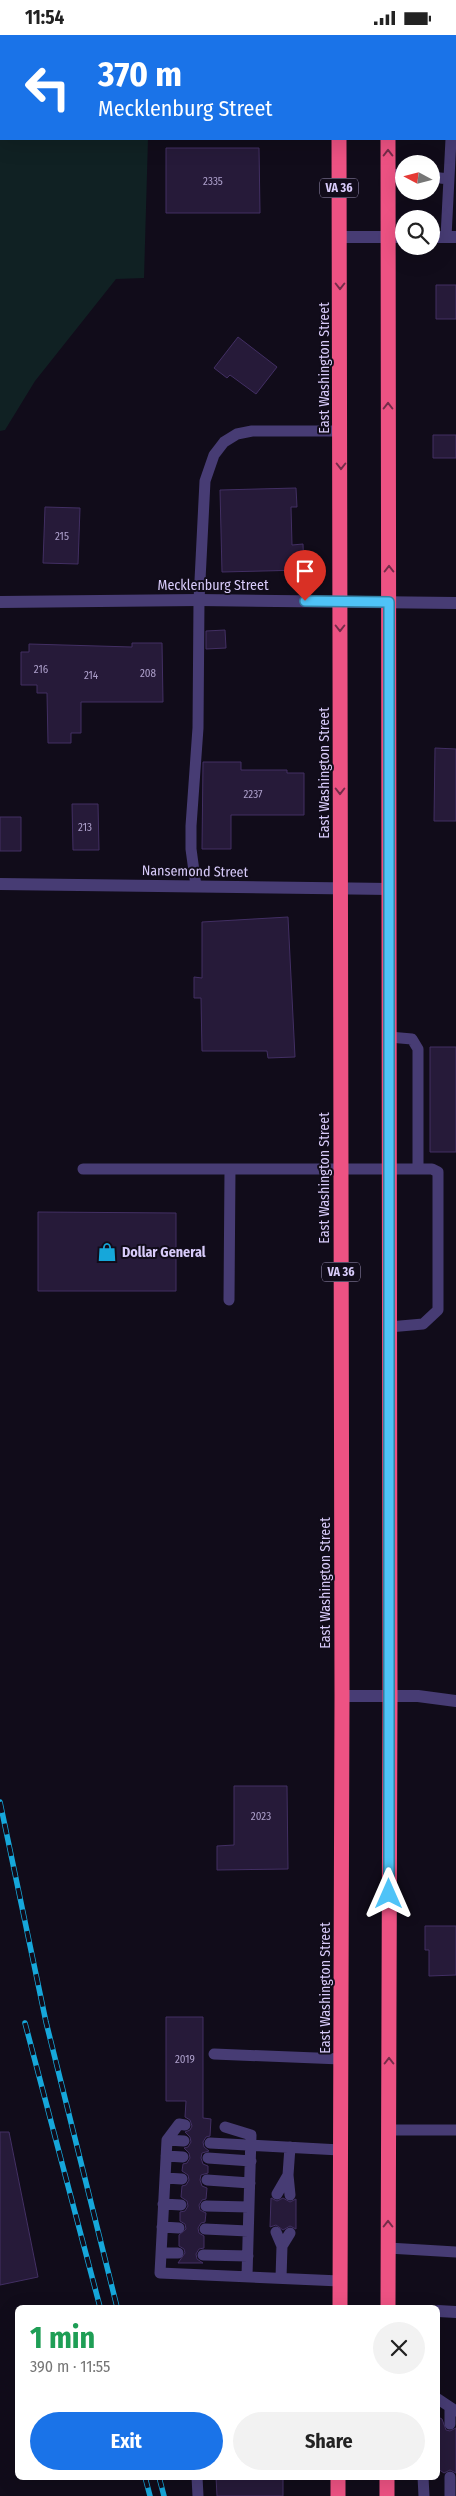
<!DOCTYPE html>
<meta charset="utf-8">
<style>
:root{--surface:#fff;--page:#f2f2f2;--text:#222;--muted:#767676;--accent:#1a73e8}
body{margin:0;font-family:"Fira Sans Condensed",sans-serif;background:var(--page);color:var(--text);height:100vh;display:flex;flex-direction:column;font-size:19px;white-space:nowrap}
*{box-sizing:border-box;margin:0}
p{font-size:16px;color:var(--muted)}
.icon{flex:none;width:28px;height:28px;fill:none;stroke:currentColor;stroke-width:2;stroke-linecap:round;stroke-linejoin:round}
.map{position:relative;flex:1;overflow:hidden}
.details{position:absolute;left:15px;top:2270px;width:425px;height:175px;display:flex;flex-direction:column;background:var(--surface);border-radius:8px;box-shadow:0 5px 20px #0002}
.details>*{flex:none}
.guide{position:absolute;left:0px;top:0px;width:456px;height:105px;box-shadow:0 5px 20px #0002;background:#1a73e8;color:#fff;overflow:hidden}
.needle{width:32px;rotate:277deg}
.tools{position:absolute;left:395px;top:120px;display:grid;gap:10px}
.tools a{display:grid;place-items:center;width:45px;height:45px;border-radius:50%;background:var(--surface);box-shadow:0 5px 20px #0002;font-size:25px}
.pin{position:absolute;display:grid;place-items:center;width:42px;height:42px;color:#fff;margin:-51px -21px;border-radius:50% 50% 50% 0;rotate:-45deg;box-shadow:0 0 5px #0007}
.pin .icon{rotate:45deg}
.me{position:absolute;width:55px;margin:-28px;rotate:0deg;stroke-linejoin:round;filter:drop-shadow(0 0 4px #0008)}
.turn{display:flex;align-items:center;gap:18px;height:105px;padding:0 15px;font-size:22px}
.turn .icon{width:65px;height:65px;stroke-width:2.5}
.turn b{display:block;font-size:35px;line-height:42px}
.round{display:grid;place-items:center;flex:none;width:52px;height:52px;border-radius:26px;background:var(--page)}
.summary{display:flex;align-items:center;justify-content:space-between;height:85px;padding:0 15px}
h1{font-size:30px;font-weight:700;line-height:38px;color:#1e9e55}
.cta{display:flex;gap:10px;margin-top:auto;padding:10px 15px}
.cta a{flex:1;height:58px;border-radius:30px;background:var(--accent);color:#fff;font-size:20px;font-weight:700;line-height:58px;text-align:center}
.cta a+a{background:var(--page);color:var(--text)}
.status{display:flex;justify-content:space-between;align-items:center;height:35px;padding:0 25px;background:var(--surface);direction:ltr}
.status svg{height:14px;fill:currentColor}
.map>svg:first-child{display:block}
</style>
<div class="status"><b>11:54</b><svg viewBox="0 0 49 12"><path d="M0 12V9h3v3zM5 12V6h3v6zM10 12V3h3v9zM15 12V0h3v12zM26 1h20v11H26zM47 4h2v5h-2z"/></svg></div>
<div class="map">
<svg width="456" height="2461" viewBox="0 0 456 2461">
<rect width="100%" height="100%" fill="#110c1a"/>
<!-- green -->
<path fill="#102123" d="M0,0H151L1,1V104H148L144,243L116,244L35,346L5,395L0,396Z"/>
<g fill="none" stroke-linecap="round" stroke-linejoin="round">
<!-- stream -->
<path stroke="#0c1433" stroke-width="7" d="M19,1L20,0
M0,44L1,41"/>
</g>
<!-- building -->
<path fill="#261a39" stroke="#422f63" d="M166,113H259L260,178H166Z
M436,250H456V284H436Z
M238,302L277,332L256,359L230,340L227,343L214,333Z
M433,400H456V423H433Z
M296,453L297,472H291L292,510L303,509L304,535L222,537L220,455Z
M45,472L80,473L78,529L43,528Z
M225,595L226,613L206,614V596Z
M132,608H162L163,667H81V698H71V708H48L47,658H37V650H21V617H29V609L132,612Z
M435,713L456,714V786H434Z
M203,727H241V735H287V738H304V780H231V814H202Z
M72,769H98L99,815H73Z
M0,782H21V816H0Z
M288,882L295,1022L268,1023L267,1016H202L201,963H194V942L202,943V887Z
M430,1012H456V1117H430Z
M38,1177L176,1178V1256H38Z
M234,1751H287L288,1834L217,1835V1811L234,1810Z
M425,1891H456V1940L429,1941V1915H425Z
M166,1982H203V2083L211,2084L210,2101L206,2102L203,2107L204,2112L209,2116L202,2118L201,2123L203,2129L208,2131V2138L201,2140L200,2145L202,2151L207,2153L206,2164L202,2165L199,2170L200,2175L206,2178L205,2187L201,2188L198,2193L199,2198L204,2201V2213L199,2214L196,2219L197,2224L203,2228H178L185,2218L184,2214L179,2211V2200L186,2194L185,2189L180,2186V2177L185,2176L188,2171L187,2166L181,2162L182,2151L186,2150L189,2145L188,2140L182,2136L183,2129L187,2128L190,2123L189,2118L184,2113L188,2112L191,2107L190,2102L185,2097L190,2095L192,2091L190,2085L185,2082L186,2066H166Z
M0,2097H9L38,2242L0,2250Z
M271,2163L277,2166L283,2163L290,2167L296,2164V2194L290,2191L283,2195L276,2190L270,2192Z
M438,2382L442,2384L446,2395L450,2396L456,2393V2438L450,2435L444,2438L438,2434Z
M216,2442H283V2461H217Z"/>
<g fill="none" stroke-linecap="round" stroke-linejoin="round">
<!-- lane -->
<path stroke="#473c74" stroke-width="11" d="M455,20L456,0
M388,139L404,140
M431,142L449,144
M446,202L451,104
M196,851L191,814V791L198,693L199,565L205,446L214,420L224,407L237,399L252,396H341
M389,1002L412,1004L418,1014V1134
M83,1134H432L438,1137V1275L423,1289L389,1292
M229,1265L230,1134
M214,2019L341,2024
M225,2092L251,2100L247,2241
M388,2095H456
M167,2105L179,2089L185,2090
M184,2106L167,2105L160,2238L340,2246
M210,2108L340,2115
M166,2121L183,2122
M208,2123L251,2126
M288,2140L290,2160
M165,2143L182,2144
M207,2145L250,2148
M277,2159L288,2140L290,2112
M163,2169L181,2170
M206,2171L249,2172
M162,2192L179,2193
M205,2194L248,2196
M276,2197L282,2211L281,2243
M282,2211L290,2198
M388,2213L456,2217
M161,2218H178
M203,2220L248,2221
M438,2364L456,2376
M450,2389V2372
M197,2442L198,2461
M423,2442L424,2461
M450,2442V2461"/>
<!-- street -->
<path stroke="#473c74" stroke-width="12" d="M339,202H404
M431,202H456
M0,567L199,565L456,568
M0,849L390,854
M342,1661H418L456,1666
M438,2276L456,2277"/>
<!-- highway -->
<path stroke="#ed5283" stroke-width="15" d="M339,0V1
M388,1V0
M339,104L342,1661L340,2272
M388,104L390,1662L388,2272
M338,2461V2442
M387,2461V2442"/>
<!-- rail casing -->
<g stroke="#16a7da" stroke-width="5.5">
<path id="rail" d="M0,1767L46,1987L117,2272
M25,1988L100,2272
M145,2442L150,2461
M159,2442L164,2461"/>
</g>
<!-- rail -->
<use href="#rail" stroke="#110c1a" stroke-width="4" stroke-dasharray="11" stroke-linecap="butt"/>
</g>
<!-- one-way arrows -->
<defs><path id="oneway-chevron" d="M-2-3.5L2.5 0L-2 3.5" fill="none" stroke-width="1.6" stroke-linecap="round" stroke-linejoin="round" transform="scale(1.25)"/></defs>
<g stroke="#742c49">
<use href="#oneway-chevron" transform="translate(388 118) rotate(-90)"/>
<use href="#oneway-chevron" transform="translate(340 251) rotate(90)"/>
<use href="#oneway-chevron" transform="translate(388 371) rotate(-90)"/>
<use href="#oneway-chevron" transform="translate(341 431) rotate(90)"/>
<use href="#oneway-chevron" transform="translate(389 534) rotate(-90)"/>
<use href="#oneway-chevron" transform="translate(340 593) rotate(90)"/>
<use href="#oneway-chevron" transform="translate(340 756) rotate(90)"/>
<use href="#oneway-chevron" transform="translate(389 2026) rotate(-90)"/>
<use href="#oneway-chevron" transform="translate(388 2189) rotate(-90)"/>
</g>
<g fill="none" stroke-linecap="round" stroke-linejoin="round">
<!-- route casing -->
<g stroke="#337fa1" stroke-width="12">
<path id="route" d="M305,566L389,567V1859"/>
</g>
<!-- route -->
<use href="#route" stroke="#4fc3f7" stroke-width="9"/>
</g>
<!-- icons -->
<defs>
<g id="shop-bare" transform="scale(1.5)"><path d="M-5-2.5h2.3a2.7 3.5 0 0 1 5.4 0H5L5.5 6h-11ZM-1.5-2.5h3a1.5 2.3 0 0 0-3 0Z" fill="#16a7da" stroke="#110c1a" stroke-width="2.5" paint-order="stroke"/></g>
</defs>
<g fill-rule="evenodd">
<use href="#shop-bare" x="107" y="1217"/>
</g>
<g text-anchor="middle" stroke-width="4" stroke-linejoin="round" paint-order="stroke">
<!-- number labels -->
<g font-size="11" fill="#ac9fca">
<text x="213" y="150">2335</text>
<text x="62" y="505">215</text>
<text x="41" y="638">216</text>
<text x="148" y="642">208</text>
<text x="91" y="644">214</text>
<text x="253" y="763">2237</text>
<text x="85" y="796">213</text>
<text x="261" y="1785">2023</text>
<text x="185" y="2028">2019</text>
</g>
<!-- shield labels -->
<g fill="#110c1a" stroke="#9c92b7" stroke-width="1">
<rect x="320" y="143.5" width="38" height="19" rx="4"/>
<rect x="322" y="1227.5" width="38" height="19" rx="4"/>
</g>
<g font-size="12" font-weight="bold" fill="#d8cbfa">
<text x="339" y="157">VA 36</text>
<text x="341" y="1241">VA 36</text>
</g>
<!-- street labels -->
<g font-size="14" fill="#d8cbfa" stroke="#110c1a">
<text transform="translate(324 333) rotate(-90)" y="5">East Washington Street</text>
<text x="213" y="555">Mecklenburg Street</text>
<text transform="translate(324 738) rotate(-90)" y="5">East Washington Street</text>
<text transform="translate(195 836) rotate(1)" y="5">Nansemond Street</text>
<text transform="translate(324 1143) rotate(-90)" y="5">East Washington Street</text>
<text transform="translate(325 1548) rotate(-90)" y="5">East Washington Street</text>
<text transform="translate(325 1953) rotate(-90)" y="5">East Washington Street</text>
</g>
<!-- poi labels -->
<g font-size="14" font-weight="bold" fill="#d8cbfa" stroke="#110c1a" text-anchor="start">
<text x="122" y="1222">Dollar General</text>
</g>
</g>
</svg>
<div class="tools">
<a><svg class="needle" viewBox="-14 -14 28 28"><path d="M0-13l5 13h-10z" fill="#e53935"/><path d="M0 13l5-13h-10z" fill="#767676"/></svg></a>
<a><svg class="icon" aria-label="search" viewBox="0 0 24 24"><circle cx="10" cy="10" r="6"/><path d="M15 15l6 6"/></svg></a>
</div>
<div class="pin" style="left:305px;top:566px;background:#d93025"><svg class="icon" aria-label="arrive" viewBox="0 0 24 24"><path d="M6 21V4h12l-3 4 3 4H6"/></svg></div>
<svg class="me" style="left:389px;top:1859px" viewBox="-20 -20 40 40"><path d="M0-17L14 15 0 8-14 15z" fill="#4fc3f7" stroke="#fff" stroke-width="4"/></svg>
<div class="guide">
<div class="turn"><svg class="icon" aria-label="left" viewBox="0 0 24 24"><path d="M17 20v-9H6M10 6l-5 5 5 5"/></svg><div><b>370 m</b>Mecklenburg Street</div></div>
</div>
<section class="details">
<div class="summary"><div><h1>1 min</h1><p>390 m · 11:55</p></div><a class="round"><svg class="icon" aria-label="close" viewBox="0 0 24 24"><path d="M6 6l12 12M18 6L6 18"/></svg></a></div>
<div class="cta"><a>Exit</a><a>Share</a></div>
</section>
</div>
